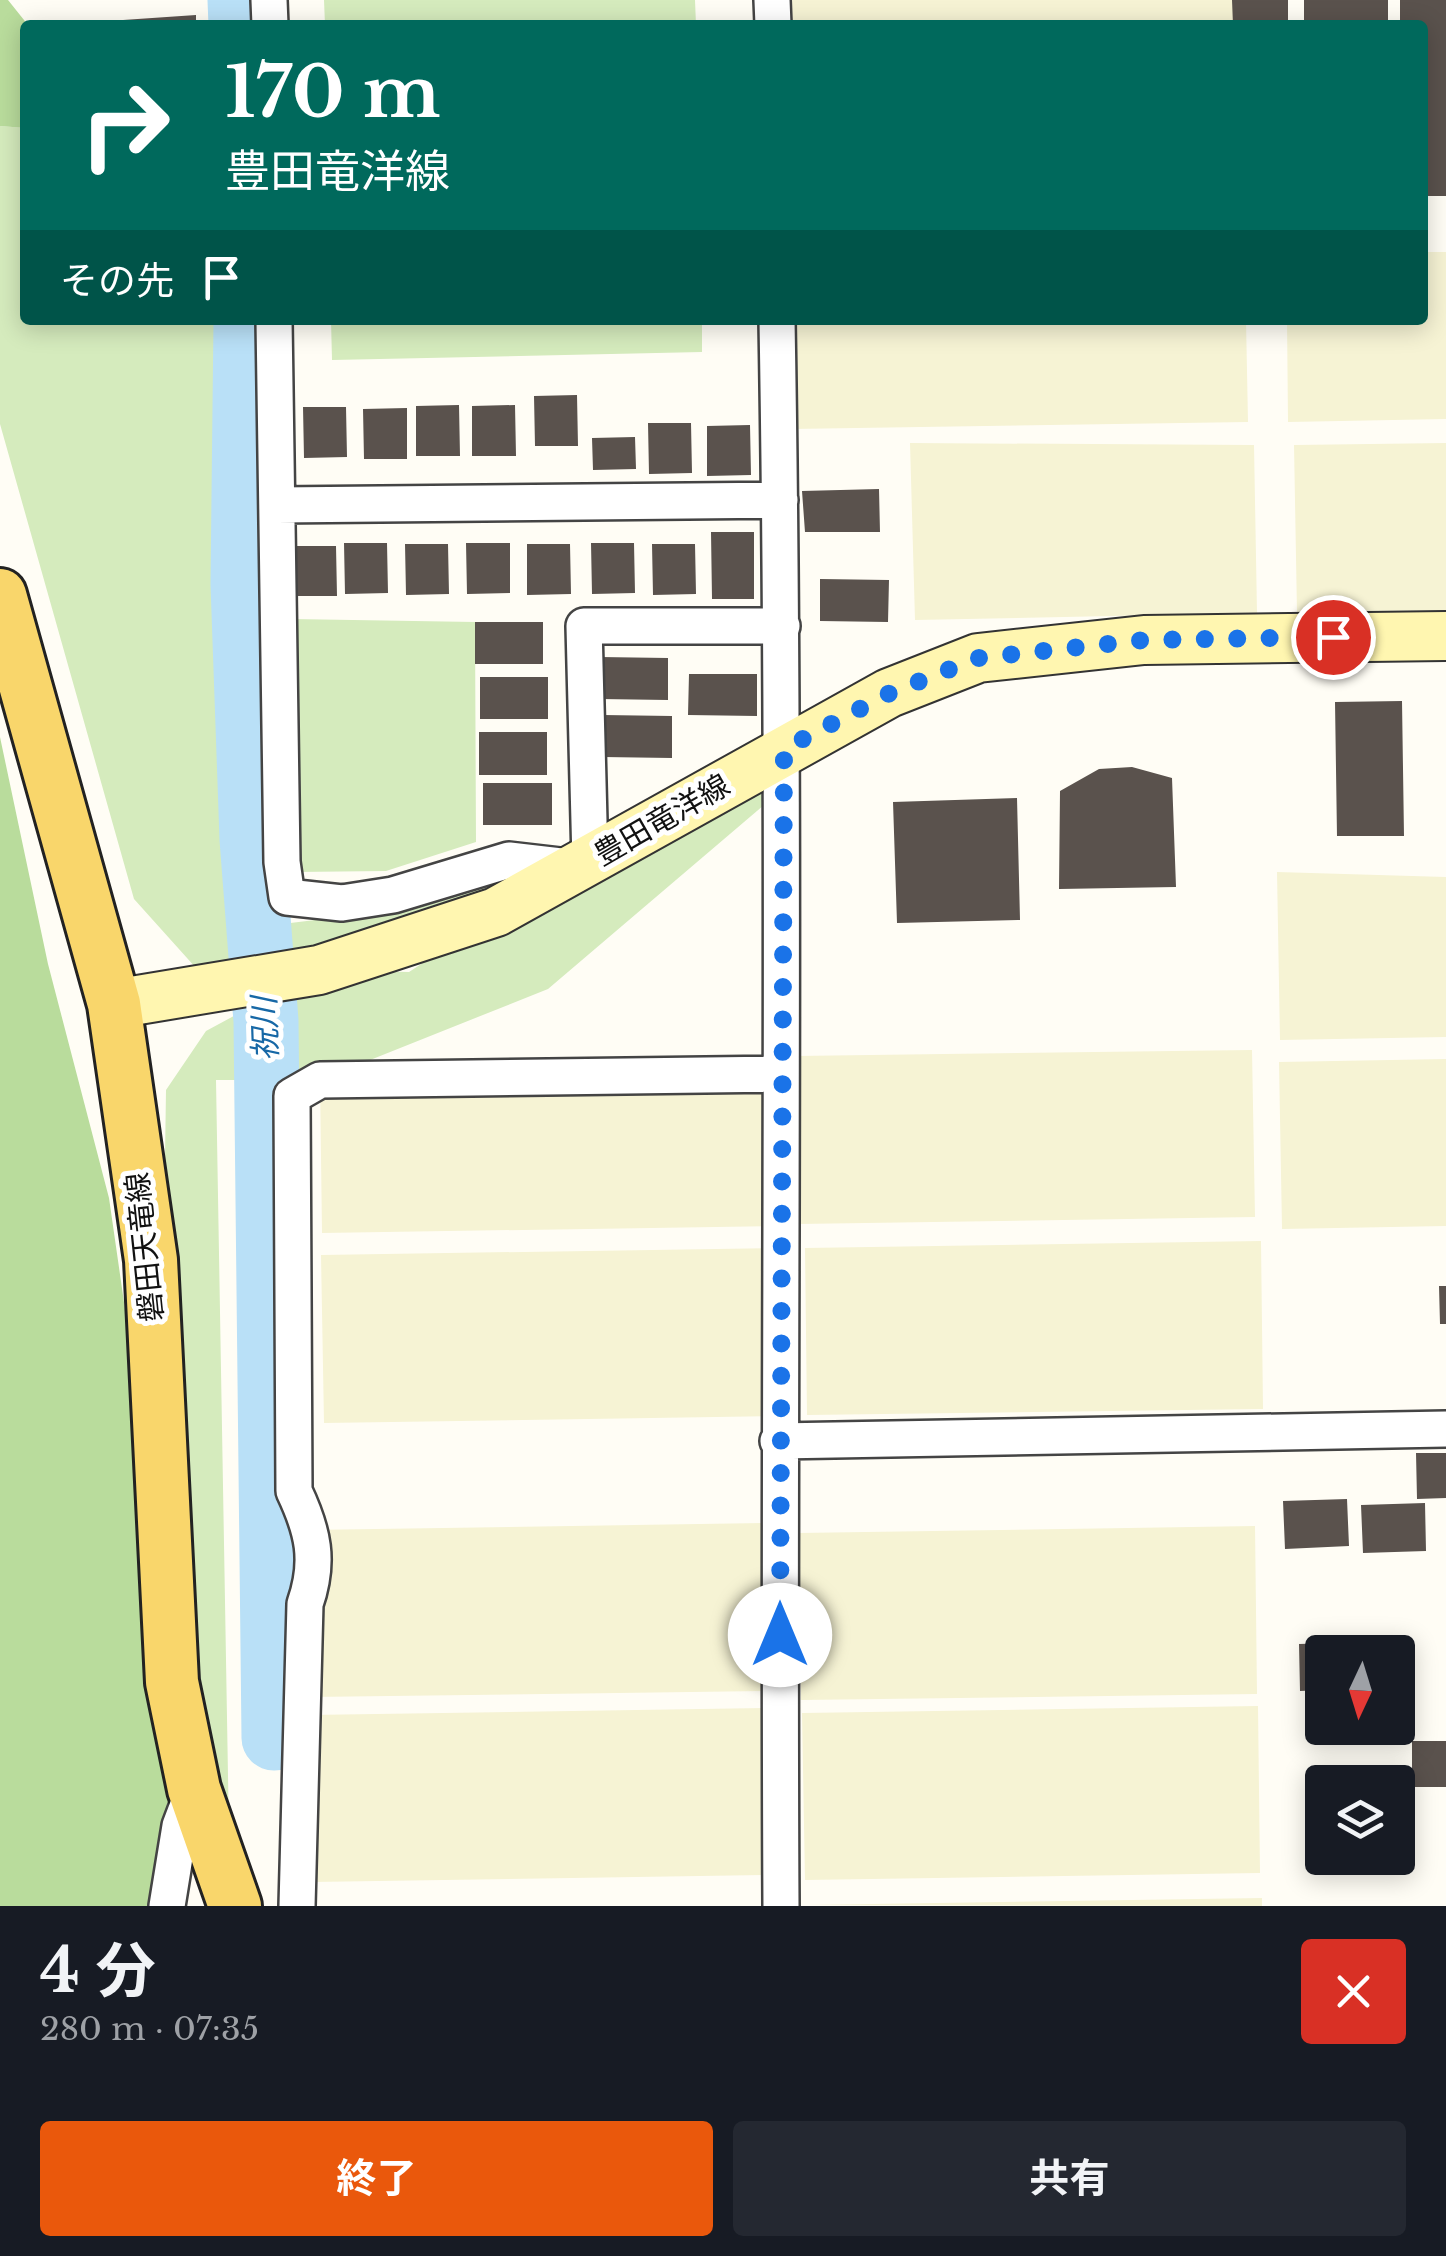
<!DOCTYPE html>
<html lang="ja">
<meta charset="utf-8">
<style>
:root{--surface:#171b24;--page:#242831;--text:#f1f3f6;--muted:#9ea1a6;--accent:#ea580c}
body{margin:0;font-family:"Libre Baskerville","Noto Sans JP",serif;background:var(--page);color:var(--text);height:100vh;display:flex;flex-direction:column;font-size:38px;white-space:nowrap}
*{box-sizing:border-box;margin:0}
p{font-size:32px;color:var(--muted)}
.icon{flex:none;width:55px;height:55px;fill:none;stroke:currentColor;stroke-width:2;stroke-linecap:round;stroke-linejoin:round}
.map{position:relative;height:1906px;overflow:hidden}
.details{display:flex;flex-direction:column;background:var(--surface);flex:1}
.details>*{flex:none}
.hud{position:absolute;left:20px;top:20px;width:1408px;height:305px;border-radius:10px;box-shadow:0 5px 25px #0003;background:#00695c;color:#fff;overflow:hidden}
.needle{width:65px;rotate:184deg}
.tools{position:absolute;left:1305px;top:1635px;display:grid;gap:20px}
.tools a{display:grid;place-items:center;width:110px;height:110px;border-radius:10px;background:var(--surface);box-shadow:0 5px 25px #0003;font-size:50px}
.pin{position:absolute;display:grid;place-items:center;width:85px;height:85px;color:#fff;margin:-42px;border:5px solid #fff;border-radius:50%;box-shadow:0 2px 10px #0007}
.me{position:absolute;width:110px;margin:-55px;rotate:0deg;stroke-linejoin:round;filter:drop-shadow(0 0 8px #0008)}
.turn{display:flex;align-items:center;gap:35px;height:210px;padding:0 40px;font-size:45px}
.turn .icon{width:130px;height:130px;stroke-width:2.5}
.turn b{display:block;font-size:70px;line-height:85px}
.then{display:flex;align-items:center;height:95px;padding:0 40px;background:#0003;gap:20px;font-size:38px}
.round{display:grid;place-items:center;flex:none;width:105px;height:105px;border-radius:10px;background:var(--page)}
.summary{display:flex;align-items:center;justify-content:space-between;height:170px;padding:0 40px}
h1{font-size:60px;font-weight:700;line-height:75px}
.action{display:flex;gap:20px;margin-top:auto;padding:20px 40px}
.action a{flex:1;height:115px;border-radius:10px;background:var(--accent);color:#fff;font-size:40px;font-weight:700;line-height:115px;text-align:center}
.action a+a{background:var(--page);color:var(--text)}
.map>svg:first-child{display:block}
</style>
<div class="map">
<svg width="1446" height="1906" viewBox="0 0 1446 1906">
<rect width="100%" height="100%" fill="#fffdf5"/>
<!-- farmland -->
<path fill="#f6f3d4" d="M781,0H1238V24L782,25Z
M1423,252H1446V419L1288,422L1287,320H1422Z
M790,320H1246L1248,422L792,429Z
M910,443L1254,445L1257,613L915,620Z
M1446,443V611L1297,613L1294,445Z
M1277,872L1446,877V1037L1280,1040Z
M1252,1050L1255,1217L798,1224L796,1056Z
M776,1059L778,1226L322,1233L320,1080Z
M1446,1059V1226L1282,1229L1279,1062Z
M1261,1241L1263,1409L807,1415L805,1248Z
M778,1248L780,1416L324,1423L321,1255Z
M764,1523L767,1691L311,1697L308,1530Z
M1255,1526L1257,1694L801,1700L798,1533Z
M1258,1706L1260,1873L805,1880L802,1713Z
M765,1708L768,1875L312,1882L309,1715Z
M1262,1898V1906L806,1905Z"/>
<!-- green -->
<path fill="#d5ebbd" d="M324,0H695L696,25H325Z
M0,126L25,128V320H255L266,904L274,925L389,911L473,886H505L323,947L196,968L134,899L0,424Z
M331,320H702V352L332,360Z
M292,619L475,622L476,842L386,871L296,872Z
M760,763L784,788L548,989L320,1080H216L230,1891L160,1489L166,1090L206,1031L319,970L409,972L522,898Z"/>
<!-- forest -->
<path fill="#b9dc9c" d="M0,0H8L28,25L25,128L0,126Z
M0,737L48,964L109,1198L194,1789L182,1906H0Z"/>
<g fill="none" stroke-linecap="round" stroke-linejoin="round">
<!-- river -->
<path stroke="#b9e0f7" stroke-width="65" d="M240,0L241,25
M246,320L243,584L252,839L266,1021L274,1738"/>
</g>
<!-- building -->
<path fill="#5a524d" d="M1232,0H1288V25H1233Z
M1304,0H1388V25H1304Z
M1400,0H1446V196H1422V25H1400Z
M196,15V25H123V20Z
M577,395L578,446H535L534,396Z
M459,405L460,456H416V406Z
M515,405L516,456H472V406Z
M303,407H346L347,457L304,458Z
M407,408V459H364L363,409Z
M648,423H691L692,473L649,474Z
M750,425L751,475L707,476V426Z
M635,437L636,469L593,470L592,438Z
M879,489L880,532H805L802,491Z
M711,532H754V599H712Z
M344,543H387L388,593L345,594Z
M466,543H510V593L467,594Z
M591,543H634L635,593L592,594Z
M405,544H448L449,594L406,595Z
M527,544H570L571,594L527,595Z
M652,544H695L696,594L653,595Z
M293,546H336L337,596H294Z
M820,579L889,580L888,622L820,621Z
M475,622H543V664H475Z
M600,657L668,658V700L600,699Z
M689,674H757V716L688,715Z
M480,677H548V719H480Z
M1402,701L1404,836H1337L1335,702Z
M603,715L672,716V758L603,757Z
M479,732H547V775H479Z
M1132,767L1172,778L1176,887L1059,889L1060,791L1099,769Z
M483,783H552V825H483Z
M1017,798L1020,920L897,923L893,802Z
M1439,1286H1446V1324H1440Z
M1416,1453H1446V1498L1417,1499Z
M1347,1499L1349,1546L1285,1549L1283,1501Z
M1425,1503L1426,1551L1363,1553L1361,1505Z
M1363,1642V1652H1322V1690L1300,1691L1299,1644Z
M1412,1741H1446V1787H1412Z"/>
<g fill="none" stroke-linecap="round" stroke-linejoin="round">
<!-- minor casing -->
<g stroke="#444" stroke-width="40">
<path id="minor" d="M269,0L270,25
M772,0L773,25
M274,320L282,862L287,897L342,903L393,895L509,860L578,868
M777,320C786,849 778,1377 781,1906
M277,505L780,500
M590,861L584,626H782
M778,1441L1446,1429
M167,1906L180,1826L194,1789
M297,1906L305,1604C320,1561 313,1531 294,1491L292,1096L320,1080L781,1074"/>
</g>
<!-- secondary casing -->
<g stroke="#333" stroke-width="52">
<path id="secondary" d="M114,1004L319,970L496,912L889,693L978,658L1144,640L1446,636"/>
</g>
<!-- primary casing -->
<g stroke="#222" stroke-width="58">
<path id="primary" d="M0,595L114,1004L151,1260L172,1682L194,1789L235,1906"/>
</g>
<!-- minor -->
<use href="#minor" stroke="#fff" stroke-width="35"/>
<!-- secondary -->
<use href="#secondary" stroke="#fff6b0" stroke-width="48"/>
<!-- primary -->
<use href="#primary" stroke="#f9d66b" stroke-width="52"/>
</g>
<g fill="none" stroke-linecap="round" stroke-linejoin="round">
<!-- route -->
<path stroke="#1a73e8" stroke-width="18" stroke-dasharray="0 32.4" d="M780,1635L784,749L890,693L978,658L1144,640L1333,637"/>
</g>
<g text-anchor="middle" stroke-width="10" stroke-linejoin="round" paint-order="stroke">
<!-- street labels -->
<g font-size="30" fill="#111" stroke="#fff">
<text transform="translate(662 820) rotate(-30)" y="10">豊田竜洋線</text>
<text transform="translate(145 1247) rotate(-96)" y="10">磐田天竜線</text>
</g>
<!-- water labels -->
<g font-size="32" font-style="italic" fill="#1768a6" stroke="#fff">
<text transform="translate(265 1029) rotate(-92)" y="11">祝川</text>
</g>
</g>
</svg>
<div class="tools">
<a><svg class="needle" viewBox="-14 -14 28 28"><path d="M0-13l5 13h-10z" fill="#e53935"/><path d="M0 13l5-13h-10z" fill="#9ea1a6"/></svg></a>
<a><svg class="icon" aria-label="layers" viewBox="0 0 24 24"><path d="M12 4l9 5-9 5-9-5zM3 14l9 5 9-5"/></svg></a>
</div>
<div class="pin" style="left:1333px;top:637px;background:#d93025"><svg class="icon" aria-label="arrive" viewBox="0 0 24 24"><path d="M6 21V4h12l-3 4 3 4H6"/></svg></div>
<svg class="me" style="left:780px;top:1635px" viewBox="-20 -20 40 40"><circle r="19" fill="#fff"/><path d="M0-13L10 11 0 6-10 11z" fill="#1a73e8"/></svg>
<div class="hud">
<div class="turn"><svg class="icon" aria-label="right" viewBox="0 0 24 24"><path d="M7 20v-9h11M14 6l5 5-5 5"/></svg><div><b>170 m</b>豊田竜洋線</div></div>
<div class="then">その先<svg class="icon" aria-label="arrive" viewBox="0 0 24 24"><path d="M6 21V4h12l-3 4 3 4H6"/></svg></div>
</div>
</div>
<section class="details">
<div class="summary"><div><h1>4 分</h1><p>280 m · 07:35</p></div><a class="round" style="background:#d93025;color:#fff"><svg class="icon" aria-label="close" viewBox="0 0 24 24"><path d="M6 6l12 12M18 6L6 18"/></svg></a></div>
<div class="action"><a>終了</a><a>共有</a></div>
</section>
